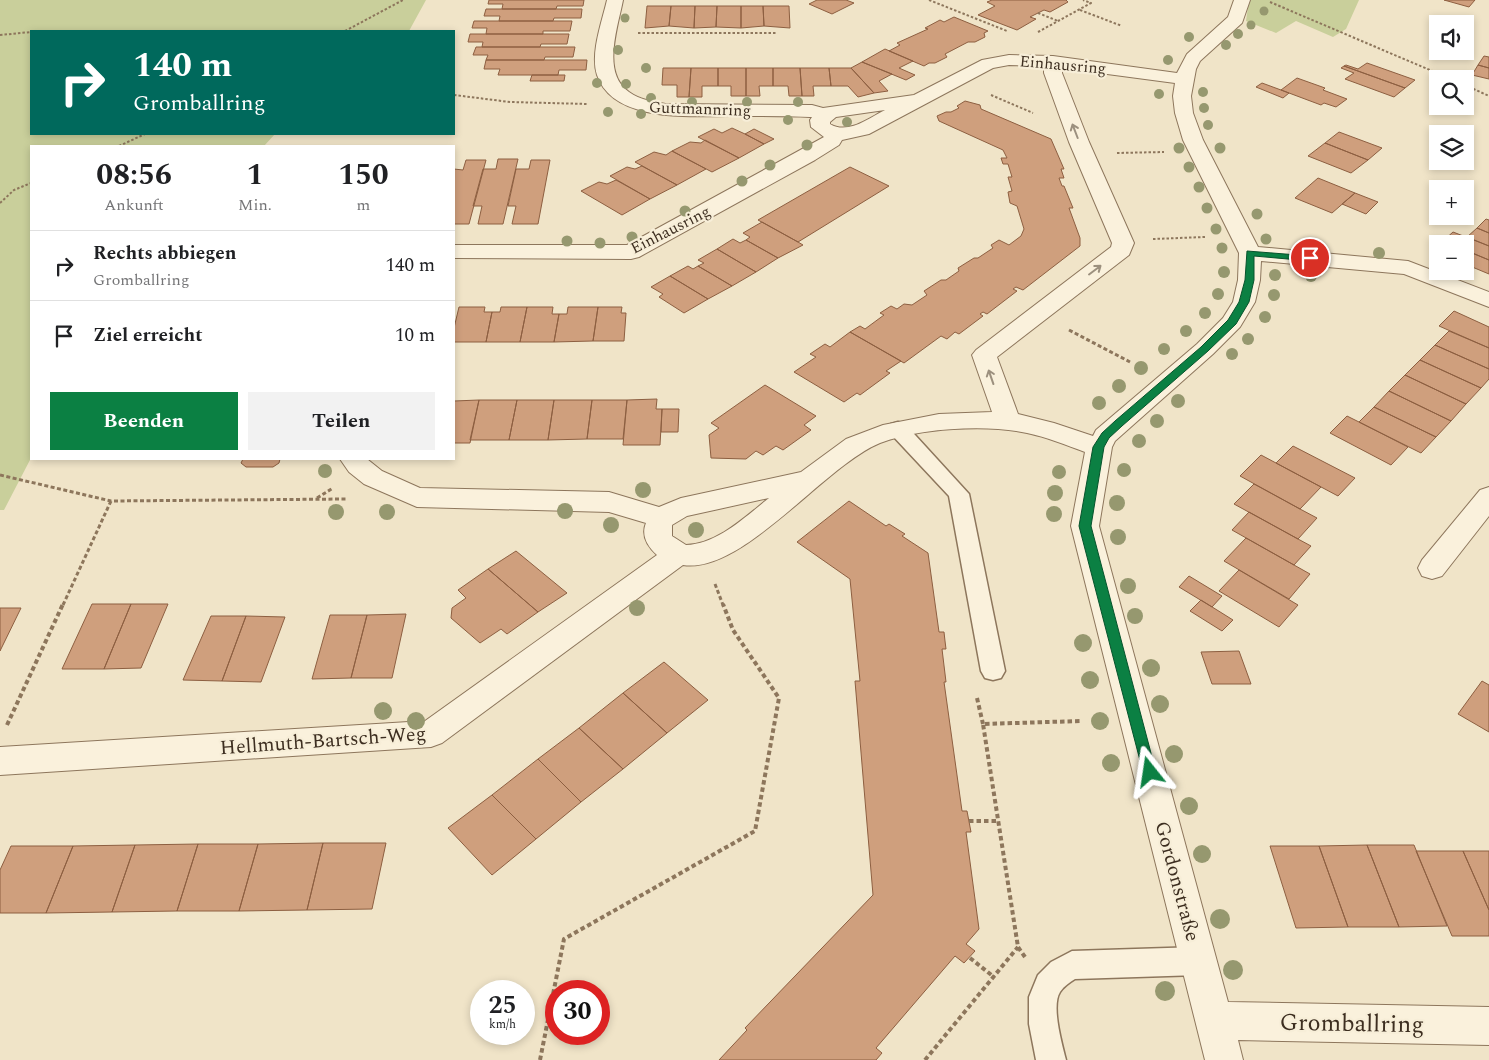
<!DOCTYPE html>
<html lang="de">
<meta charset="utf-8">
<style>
:root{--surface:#fff;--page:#f2f2f2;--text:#202124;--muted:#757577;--line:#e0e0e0;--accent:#0b8043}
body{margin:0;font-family:Spectral,serif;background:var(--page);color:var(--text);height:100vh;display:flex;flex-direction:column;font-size:19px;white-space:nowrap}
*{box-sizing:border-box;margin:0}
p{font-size:16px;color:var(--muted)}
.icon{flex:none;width:28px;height:28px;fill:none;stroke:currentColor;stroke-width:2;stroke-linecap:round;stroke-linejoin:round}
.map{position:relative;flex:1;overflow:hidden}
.drawer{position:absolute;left:30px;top:145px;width:425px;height:315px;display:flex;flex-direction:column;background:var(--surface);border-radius:0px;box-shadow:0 2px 8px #0003}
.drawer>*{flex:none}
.top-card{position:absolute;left:30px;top:30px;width:425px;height:105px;border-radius:0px;box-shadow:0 2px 8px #0003;background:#00695c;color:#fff;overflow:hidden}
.controls{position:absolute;left:1429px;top:15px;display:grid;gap:10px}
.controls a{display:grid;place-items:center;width:45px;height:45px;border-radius:0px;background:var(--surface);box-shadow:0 2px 8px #0003;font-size:25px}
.speed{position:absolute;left:470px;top:980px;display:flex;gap:10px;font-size:25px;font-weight:700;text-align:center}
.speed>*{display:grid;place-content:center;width:65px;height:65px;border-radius:50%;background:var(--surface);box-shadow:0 2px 8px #0003;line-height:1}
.speed small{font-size:12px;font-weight:400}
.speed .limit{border:8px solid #d22;background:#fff;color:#111}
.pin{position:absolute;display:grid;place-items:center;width:42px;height:42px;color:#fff;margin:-21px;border:2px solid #fff;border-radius:50%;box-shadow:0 1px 5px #0007}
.me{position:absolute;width:55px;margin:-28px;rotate:345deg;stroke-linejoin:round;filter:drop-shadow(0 0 4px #0008)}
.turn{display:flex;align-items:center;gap:18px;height:105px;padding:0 20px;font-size:22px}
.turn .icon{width:65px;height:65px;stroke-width:2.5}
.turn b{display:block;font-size:35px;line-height:42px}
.eta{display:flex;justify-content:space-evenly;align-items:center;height:85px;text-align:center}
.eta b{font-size:30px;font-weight:700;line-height:35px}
.cta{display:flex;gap:10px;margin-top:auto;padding:10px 20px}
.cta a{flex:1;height:58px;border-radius:0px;background:var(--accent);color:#fff;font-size:20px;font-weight:700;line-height:58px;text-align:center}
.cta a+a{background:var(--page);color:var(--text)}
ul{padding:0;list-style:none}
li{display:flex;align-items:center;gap:15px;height:70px;padding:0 20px;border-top:1px solid var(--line)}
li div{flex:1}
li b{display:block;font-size:19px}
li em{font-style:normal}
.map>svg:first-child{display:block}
</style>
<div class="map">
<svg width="1489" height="1060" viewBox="0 0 1489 1060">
<rect width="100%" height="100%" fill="#f0e4c8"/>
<!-- green -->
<path fill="#c9cf9b" d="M0,0H426L409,31H31V134H275L264,146H31V458L4,510H0Z
M1249,0H1359L1346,29L1333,37L1296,21L1276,33L1246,21Z"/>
<!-- building -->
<path fill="#cf9f7d" stroke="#8d5f41" d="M489,0H584L583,6H557L556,9H502L503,4H488Z
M817,0H846L854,3L832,14L809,4Z
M992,0H1066L1068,2L1050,12L1044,10L1030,17L1036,19L1017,30L978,15L995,6L987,2Z
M1444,0H1475L1469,7Z
M647,6H671L669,26L645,28Z
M671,6H695L694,28L669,26Z
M695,6H717L716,27L694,28Z
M717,6H741V28L716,27Z
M741,6H763L764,26L741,28Z
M763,6H789L790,28L764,26Z
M486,9H582L581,18H554L553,21H499L500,16H484Z
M954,17L988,31L984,33L985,37L975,42H968L945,54L947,57L935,63H929L924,66L889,51L900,45L897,43L928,29L925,28L940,20L944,22Z
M474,21H572L570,31H543V34H486L487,28H472Z
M470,34H569L567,44H541L540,47H482L483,42H468Z
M476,47H575L573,57H545L544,60H486L488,55H473Z
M885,49L913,61L899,68L915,75L906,80L862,62Z
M1484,56L1489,57V68L1478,65Z
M486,60H587L586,70H559L558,75H498L500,69H484Z
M862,62L892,74L879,81L888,91L874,93L851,68Z
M1367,63L1415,80L1405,88L1344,66L1346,65L1358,69Z
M1478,65L1489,68V79L1472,75Z
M1344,66L1405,88L1394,97L1345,79L1354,73L1341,68Z
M663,68H691L689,97H677V85H662Z
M691,68H718V86H702V97H689Z
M718,68H746V96H731V86H718Z
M746,68H773V86H759L760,96H746Z
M773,68H800L802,96H789L788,86H773Z
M800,68H829L831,86H813L814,96H802Z
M829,68H851L874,93L858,97L848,86H831Z
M532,75H565L564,81H530Z
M1297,78L1325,88L1323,90L1347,99L1336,107L1324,103L1321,105L1281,90Z
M1262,83L1281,90L1289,93L1283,98L1256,87Z
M965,101L980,105L981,109L1051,139L1064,169H1061L1064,178H1059L1062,186H1064L1073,208H1069L1080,238V246L1023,290L1016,287L1013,289L1017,291L987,314L983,312L980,314L983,316L959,334L955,332L947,339L941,336L904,363L850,332L860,326L865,329L884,315L880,313L891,306L897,309L904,304L912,305L927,295L924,291L941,280H946L959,271L958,268L974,258H978L993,248L991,245L999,240L1009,245L1021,236L1024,229L1017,206L1010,203L1008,192L1012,191L1008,177H1012L1008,164H1003L1001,158H1007L1003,150L939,121L937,116L946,112H951L959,108L957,106Z
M732,128L745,134L764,144L739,158L698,137L714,129L722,133Z
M754,129L774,139L764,144L745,134Z
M1339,132L1382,148L1368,160L1325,143Z
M705,140L739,158L712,172L672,151L690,142L701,143Z
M1325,143L1368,160L1351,173L1308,156Z
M672,151L706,169L677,185L635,162L654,152L666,155Z
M498,159H518L503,224H478L482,206H473L483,169H496Z
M466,160H486L469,224H454V169L463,170Z
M531,160H550L538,224H512L516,206H508L516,169H529Z
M642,166L677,185L650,199L610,176L627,167L635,169Z
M850,167L889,186L798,242L758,220Z
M1318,178L1355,193L1332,213L1295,198Z
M616,180L650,199L622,215L581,191L599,182L607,184Z
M1355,193L1378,202L1366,214L1342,204Z
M1486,219L1489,220V233L1477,228Z
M762,222L798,242L803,245L778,258L746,240L750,237L743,233Z
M1477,228L1489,233V246L1467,237Z
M1453,232L1489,246V260L1465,250V244H1449L1443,241Z
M733,239L740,243L746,240L778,258L756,272L717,249Z
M717,249L756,272L732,286L698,266L704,263L698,260Z
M1465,250L1489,260V274L1465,264Z
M688,266L693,269L698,266L732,286L708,299L670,276Z
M670,276L708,299L684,313L659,297L663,294L651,287Z
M459,307H485L484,312H492L486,342H454V328Z
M501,307H527L520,342H486L492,312H500Z
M527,307H553L552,314H559L554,342H520Z
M568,307H598L593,341L554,342L559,314H567Z
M598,307H622L621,313H626L624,341H593Z
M1454,311L1489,327V348L1439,326Z
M1449,331L1489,348V369L1435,345Z
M850,332L901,361L886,371L890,373L860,395L857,393L844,402L794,372L816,357L810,354L825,344L830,347Z
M1435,345L1489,369V379L1481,388L1420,360Z
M1420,360L1481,388L1466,404L1405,375Z
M1405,375L1466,404L1451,421L1389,391Z
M765,385L816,416L804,425L811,430L783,450L776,446L763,455L756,451L746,459L711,458L709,435L719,428L711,423Z
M1389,391L1451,421L1436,437L1374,407Z
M657,399L656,409H662L660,445H623L627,400Z
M479,400L470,443H454V401Z
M479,400H517L509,440H470Z
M517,400H554L548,440H509Z
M554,400H592L587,439L548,440Z
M592,400H627L623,439H587Z
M1374,407L1436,437L1421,453L1359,422Z
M662,409H679L678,432H661Z
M1347,416L1359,422L1408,447L1391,465L1330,433Z
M1293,446L1355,478L1338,496L1276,463Z
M1261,455L1321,487L1300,509L1240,476Z
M243,459H280L279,463L273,467H246L241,463Z
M1254,484L1300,509L1317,518L1298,539L1234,504Z
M849,501L886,526L889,524L905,534L902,536L928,553L939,632H944L945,641L946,649H942L946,682H944L962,811H967L971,832H966L979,929L966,944L975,951L964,963L955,956L876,1048L882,1053L876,1060H719L747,1030L745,1028L873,895L855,681H860L850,579L797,542Z
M1249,512L1298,539L1311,546L1294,565L1232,530Z
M1246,538L1310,574L1289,599L1224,561Z
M516,551L567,593L538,612L488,569Z
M488,569L538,612L507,634L501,629L480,643L451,618L452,608L466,598L458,590Z
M1239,570L1298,605L1279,627L1219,591Z
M1189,576L1222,596L1212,607L1179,587Z
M1201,600L1233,620L1222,631L1190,611Z
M92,604H131L104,669H62Z
M131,604H168L141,668L104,669Z
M0,608H21L0,651Z
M406,614L392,678H351L367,615Z
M330,615H367L351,678L312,679Z
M211,616H246L222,681L183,680Z
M246,616L285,617L261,682L222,681Z
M1239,651L1251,684H1212L1201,652Z
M664,662L708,700L667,733L623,693Z
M1482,681L1489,685V732L1458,714Z
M623,693L667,733L623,769L579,728Z
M579,728L623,769L581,802L538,759Z
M538,759L581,802L536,839L492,795Z
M492,795L536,839L492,875L448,828Z
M323,843H386L372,909L307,910Z
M323,843L307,910L239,911L258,844Z
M198,844H258L239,911H177Z
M198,844L177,911L112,912L135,845Z
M135,845L112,912L46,913L73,846Z
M1367,845H1414L1447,926L1399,927Z
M1367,845L1399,927H1348L1319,846Z
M11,846H73L46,913H0V870Z
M1270,846H1319L1348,927L1296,928Z
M1416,851H1463L1489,910V936H1452Z
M1463,851H1489V910Z"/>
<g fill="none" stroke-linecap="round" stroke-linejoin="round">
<!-- service casing -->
<g stroke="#8d765c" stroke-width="3">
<path id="service" d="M898,422L905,424L969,494L1005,671L1001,678L993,680L985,678L981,671L949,496L891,434L888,429L891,424Z
M1199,947L1209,951L1213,961L1209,971L1199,975L1075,979C1070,982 1064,986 1060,992C1051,1006 1062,1044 1066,1060H1036L1029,1024V997L1038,975L1051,962L1072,951Z"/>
</g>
<!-- minor casing -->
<g stroke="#8d765c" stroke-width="2">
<path id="minor" d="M607,0H623C618,27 601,73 629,92C640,100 654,102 666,104L812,105L823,108L914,95L982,60L1009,55L1053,56L1177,73L1187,54L1228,17L1234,0H1250L1242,23L1200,61L1196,69L1191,96L1193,113L1203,140L1258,247L1408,261L1489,292V307L1404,274L1261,261L1260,280L1255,302L1240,327L1213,354L1115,441L1112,447L1099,526L1228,1002L1489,1007V1045L1238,1040L1243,1060H1205L1071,526L1085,452C1066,445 1047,437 1027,433C986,424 920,428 880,443C824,466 743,574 683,565L442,743L431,747L0,775V747L425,721L657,555C647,546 641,535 646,523L609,512L417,507L364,484L349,472L340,459H367L382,471L420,488L609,492L659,507L681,498L801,472L846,439L883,425L939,414L992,412L972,355L976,350L1111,247L1112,243L1069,142L1044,73V66L1009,65L993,68L869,134L842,140L839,145L815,160L639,257L631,259L454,258V245H627L824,137L811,127L810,120L812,117H810C784,116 757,116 730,116C691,116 613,123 597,75C590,53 602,22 607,0ZM1062,68L1175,83L1173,96L1175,113L1183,140L1239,253L1238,280L1233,302L1223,318L1197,344L1096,430L1093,436L1054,423L1018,414L997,357L1129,255L1134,243L1089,142L1062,73ZM885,110C869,118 848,135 830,124V122L836,117ZM769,498C746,516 718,544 686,545L672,536V525L687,516Z
M1489,487V516L1442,576L1432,579L1422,576L1418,568L1422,560L1480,490Z"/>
</g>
<!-- path-far2 -->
<path stroke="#8d765c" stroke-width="2" stroke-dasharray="2.5 2" stroke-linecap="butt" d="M929,0L1007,31
M1270,2L1451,79
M1080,10L1122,26
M1038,13L1058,21
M49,31H209
M345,31L403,0
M1038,32L1091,3L1083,0
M638,33H777
M0,35L31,32
M1465,85L1489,96
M454,95L510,102L588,104
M991,95L1033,113
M119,146L145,134
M1117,153L1164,152
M0,203L14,190L31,183
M1153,239L1205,237"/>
<!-- path-far1 -->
<path stroke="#8d765c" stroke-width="3" stroke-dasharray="4 2.5" stroke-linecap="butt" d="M1069,330L1130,362
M0,475L111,501L346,499
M317,498L333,488
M715,584L723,605
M63,605L111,501"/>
<!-- path -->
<path stroke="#8d765c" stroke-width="4" stroke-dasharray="4.5 3" stroke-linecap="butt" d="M977,698L983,724
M7,725L63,604
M969,821H998
M1025,957L1018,947L983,724L1081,721
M970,958L994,977
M540,1060L564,939L755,831L779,698L733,630L723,604
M925,1060L1018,947"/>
<!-- service -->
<use href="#service" fill="#faf1dc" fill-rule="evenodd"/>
<!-- minor -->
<use href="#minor" fill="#faf1dc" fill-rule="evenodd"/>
</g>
<!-- trees -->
<g fill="#96986f">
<circle cx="1264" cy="11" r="4.5"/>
<circle cx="625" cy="18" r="4.5"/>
<circle cx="1251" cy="25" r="4.5"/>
<circle cx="1238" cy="34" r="5"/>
<circle cx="1189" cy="37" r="5"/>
<circle cx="1226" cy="45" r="5"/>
<circle cx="618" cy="50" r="5"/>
<circle cx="1168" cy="60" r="5"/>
<circle cx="646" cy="68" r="5"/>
<circle cx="597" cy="83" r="5"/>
<circle cx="626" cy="84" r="5"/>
<circle cx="1203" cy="92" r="5"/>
<circle cx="1159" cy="94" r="5"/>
<circle cx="651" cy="98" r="5"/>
<circle cx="692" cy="102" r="5"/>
<circle cx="747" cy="102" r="5"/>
<circle cx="798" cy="102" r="5"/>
<circle cx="1204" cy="108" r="5"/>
<circle cx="608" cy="112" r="5"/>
<circle cx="641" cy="114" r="5"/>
<circle cx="788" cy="120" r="5"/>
<circle cx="847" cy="122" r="5"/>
<circle cx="1208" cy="125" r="5"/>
<circle cx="807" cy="145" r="5.5"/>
<circle cx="1179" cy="148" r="5.5"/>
<circle cx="1220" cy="148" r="5.5"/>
<circle cx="770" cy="165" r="5.5"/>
<circle cx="1189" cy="167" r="5.5"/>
<circle cx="742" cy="181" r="5.5"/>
<circle cx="1199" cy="187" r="5.5"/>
<circle cx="1207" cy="208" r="5.5"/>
<circle cx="685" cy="211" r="5.5"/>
<circle cx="1257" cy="214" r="5.5"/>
<circle cx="1216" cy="229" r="5.5"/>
<circle cx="632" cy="237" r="5.5"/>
<circle cx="1266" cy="239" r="5.5"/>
<circle cx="567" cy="241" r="5.5"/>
<circle cx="600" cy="243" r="5.5"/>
<circle cx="1222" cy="248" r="5.5"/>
<circle cx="1379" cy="253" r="6"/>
<circle cx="1224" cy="272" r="6"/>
<circle cx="1275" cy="275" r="6"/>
<circle cx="1311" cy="276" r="6"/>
<circle cx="1218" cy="294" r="6"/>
<circle cx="1274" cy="295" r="6"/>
<circle cx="1205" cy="313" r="6"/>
<circle cx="1265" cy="317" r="6"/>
<circle cx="1186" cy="331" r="6"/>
<circle cx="1248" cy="339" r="6"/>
<circle cx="1164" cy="349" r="6"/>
<circle cx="1232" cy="354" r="6"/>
<circle cx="1141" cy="368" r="7"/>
<circle cx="1119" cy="386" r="7"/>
<circle cx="1178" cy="401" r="7"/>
<circle cx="1099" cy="403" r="7"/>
<circle cx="1157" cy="421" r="7"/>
<circle cx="1139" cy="441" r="7"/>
<circle cx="1124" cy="470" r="7"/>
<circle cx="325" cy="471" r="7"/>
<circle cx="1059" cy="472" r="7"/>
<circle cx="643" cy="490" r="8"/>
<circle cx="1055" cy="493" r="8"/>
<circle cx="1117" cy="503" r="8"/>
<circle cx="565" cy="511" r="8"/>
<circle cx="336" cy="512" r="8"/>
<circle cx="387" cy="512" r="8"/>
<circle cx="1054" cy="514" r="8"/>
<circle cx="611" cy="525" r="8"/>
<circle cx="696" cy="530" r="8"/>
<circle cx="1118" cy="537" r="8"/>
<circle cx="1128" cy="586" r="8"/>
<circle cx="637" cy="608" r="8"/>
<circle cx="1135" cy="616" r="8"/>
<circle cx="1083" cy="643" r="9"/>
<circle cx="1151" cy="668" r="9"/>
<circle cx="1090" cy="680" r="9"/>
<circle cx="1160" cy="704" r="9"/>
<circle cx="383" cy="711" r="9"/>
<circle cx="416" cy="721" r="9"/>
<circle cx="1100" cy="721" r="9"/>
<circle cx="1174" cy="754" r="9"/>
<circle cx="1111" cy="763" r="9"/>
<circle cx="1189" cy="806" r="9"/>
<circle cx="1202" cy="854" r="9"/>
<circle cx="1220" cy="919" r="10"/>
<circle cx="1233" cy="970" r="10"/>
<circle cx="1165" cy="991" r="10"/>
</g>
<!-- one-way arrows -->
<defs><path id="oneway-shaft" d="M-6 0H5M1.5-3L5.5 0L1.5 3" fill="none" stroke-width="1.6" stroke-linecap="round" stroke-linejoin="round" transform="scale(1.25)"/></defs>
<g stroke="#9c907e">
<use href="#oneway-shaft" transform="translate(1075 131) rotate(-111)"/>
<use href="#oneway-shaft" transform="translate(1095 270) rotate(-37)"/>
<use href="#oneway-shaft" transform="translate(991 377) rotate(-109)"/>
</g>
<!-- route -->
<path fill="#0b8043" stroke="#07532c" d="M1247,251L1310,256L1314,258L1310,261L1254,256V280L1249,302L1236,324L1208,351L1122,426L1109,438L1104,447L1091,526L1156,772L1154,776L1150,778L1145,776L1143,772L1079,526L1093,447L1102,433L1115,421L1201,347L1228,320L1239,302L1245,280Z"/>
<g text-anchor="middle" stroke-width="4.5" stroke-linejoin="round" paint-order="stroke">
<!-- far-street labels -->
<g font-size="16" fill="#3d2e20" stroke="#f7eed8">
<text transform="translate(1063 64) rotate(5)" y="6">Einhausring</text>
<text transform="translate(700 108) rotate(2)" y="6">Guttmannring</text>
<text transform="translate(670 229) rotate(-27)" y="6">Einhausring</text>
</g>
<!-- street labels -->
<g font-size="20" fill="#3d2e20" stroke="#f7eed8">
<text transform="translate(323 740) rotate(-4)" y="7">Hellmuth-Bartsch-Weg</text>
<text transform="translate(1178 881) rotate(75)" y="7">Gordonstraße</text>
</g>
<!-- near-street labels -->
<g font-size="24" fill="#3d2e20" stroke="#f7eed8">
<text transform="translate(1352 1023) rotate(1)" y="8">Gromballring</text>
</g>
</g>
</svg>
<div class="controls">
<a><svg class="icon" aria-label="sound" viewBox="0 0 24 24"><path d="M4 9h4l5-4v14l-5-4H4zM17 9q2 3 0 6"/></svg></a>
<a><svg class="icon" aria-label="search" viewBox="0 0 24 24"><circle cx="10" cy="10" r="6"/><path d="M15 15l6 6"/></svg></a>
<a><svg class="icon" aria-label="layers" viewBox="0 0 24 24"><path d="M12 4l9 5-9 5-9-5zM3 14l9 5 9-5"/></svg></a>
<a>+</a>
<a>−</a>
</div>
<div class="speed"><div>25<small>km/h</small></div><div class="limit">30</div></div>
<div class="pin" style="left:1310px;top:258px;background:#d93025"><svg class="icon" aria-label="arrive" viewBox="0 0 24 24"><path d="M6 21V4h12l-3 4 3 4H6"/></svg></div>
<svg class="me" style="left:1150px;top:772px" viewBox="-20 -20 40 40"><path d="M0-17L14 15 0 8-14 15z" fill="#0b8043" stroke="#fff" stroke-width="4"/></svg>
<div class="top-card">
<div class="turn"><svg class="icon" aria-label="right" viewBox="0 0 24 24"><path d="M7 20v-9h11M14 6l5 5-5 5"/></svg><div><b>140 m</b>Gromballring</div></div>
</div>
<section class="drawer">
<div class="eta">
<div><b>08:56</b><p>Ankunft</p></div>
<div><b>1</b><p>Min.</p></div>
<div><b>150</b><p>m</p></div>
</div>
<ul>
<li><svg class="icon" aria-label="right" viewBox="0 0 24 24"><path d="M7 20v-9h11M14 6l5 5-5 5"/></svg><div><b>Rechts abbiegen</b><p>Gromballring</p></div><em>140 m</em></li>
<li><svg class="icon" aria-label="arrive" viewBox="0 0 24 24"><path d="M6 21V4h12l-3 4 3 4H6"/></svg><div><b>Ziel erreicht</b></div><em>10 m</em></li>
</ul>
<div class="cta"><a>Beenden</a><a>Teilen</a></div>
</section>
</div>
